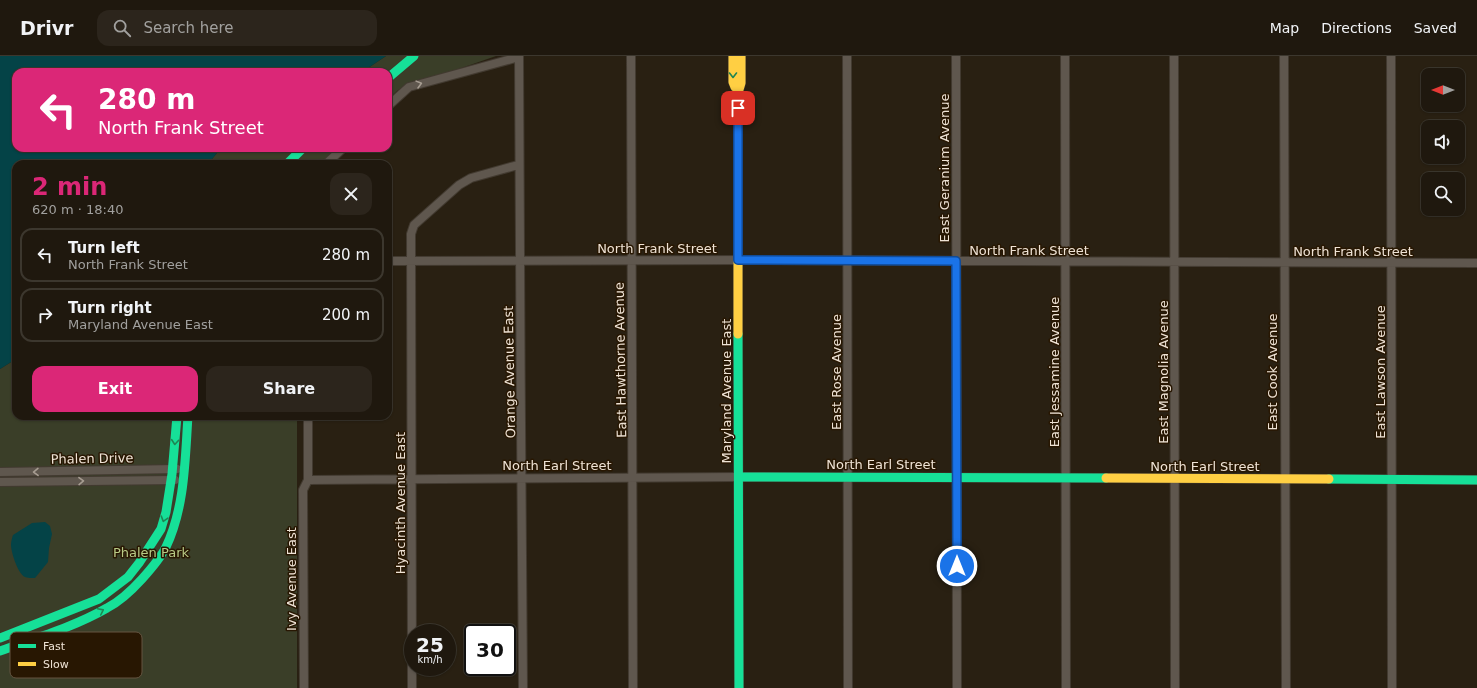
<!DOCTYPE html>
<meta charset="utf-8">
<style>
:root{--surface:#1f180e;--page:#2c251c;--text:#f1f3f6;--muted:#a1a09e;--line:#3c372e;--accent:#db2777}
body{margin:0;font-family:"DejaVu Sans",sans-serif;background:var(--page);color:var(--text);height:100vh;display:flex;flex-direction:column;font-size:15px;white-space:nowrap}
*{box-sizing:border-box;margin:0}
p{font-size:13px;color:var(--muted)}
.icon{flex:none;width:22px;height:22px;fill:none;stroke:currentColor;stroke-width:2;stroke-linecap:round;stroke-linejoin:round}
.map{position:relative;flex:1;overflow:hidden}
.sheet{position:absolute;left:12px;top:104px;width:380px;height:260px;display:flex;flex-direction:column;background:var(--surface);border-radius:12px;box-shadow:0 1px 3px #0004,0 0 0 1px var(--line)}
.sheet>*{flex:none}
.top-card{position:absolute;left:12px;top:12px;width:380px;height:84px;border-radius:12px;box-shadow:0 1px 3px #0004,0 0 0 1px var(--line);background:#db2777;color:#fff;overflow:hidden}
.needle{width:26px;rotate:270deg}
.controls{position:absolute;left:1421px;top:12px;display:grid;gap:8px}
.controls a{display:grid;place-items:center;width:44px;height:44px;border-radius:8px;background:var(--surface);box-shadow:0 1px 3px #0004,0 0 0 1px var(--line);font-size:20px}
.speed{position:absolute;left:404px;top:568px;display:flex;gap:8px;font-size:20px;font-weight:700;text-align:center}
.speed>*{display:grid;place-content:center;width:52px;height:52px;border-radius:50%;background:var(--surface);box-shadow:0 1px 3px #0004,0 0 0 1px var(--line);line-height:1}
.speed small{font-size:10px;font-weight:400}
.speed .limit{border:2px solid #111;border-radius:6px;background:#fff;color:#111}
.pin{position:absolute;display:grid;place-items:center;width:34px;height:34px;color:#fff;margin:-17px;border-radius:8px;box-shadow:0 2px 6px #0006}
.me{position:absolute;width:44px;margin:-22px;rotate:0deg;stroke-linejoin:round;filter:drop-shadow(0 0 3px #0008)}
.turn{display:flex;align-items:center;gap:14px;height:84px;padding:0 20px;font-size:18px}
.turn .icon{width:52px;height:52px;stroke-width:2.5}
.turn b{display:block;font-size:28px;line-height:34px}
.round{display:grid;place-items:center;flex:none;width:42px;height:42px;border-radius:12px;background:var(--page)}
.headline{display:flex;align-items:center;justify-content:space-between;height:68px;padding:0 20px}
h1{font-size:24px;font-weight:800;line-height:30px;color:var(--accent)}
.primary-button{display:flex;gap:8px;margin-top:auto;padding:8px 20px}
.primary-button a{flex:1;height:46px;border-radius:12px;background:var(--accent);color:#fff;font-size:16px;font-weight:800;line-height:46px;text-align:center}
.primary-button a+a{background:var(--page);color:var(--text)}
ul{padding:0;list-style:none}
li{display:flex;align-items:center;gap:12px;height:54px;margin:0 8px 6px;padding:0 12px;border:2px solid var(--line);border-radius:12px}
li div{flex:1}
li b{display:block;font-size:15px}
li em{font-style:normal}
header{display:flex;align-items:center;gap:24px;box-sizing:border-box;height:56px;padding:0 20px;background:var(--surface);border-bottom:1px solid var(--line)}
header strong{font-size:19px}
nav{display:flex;gap:22px;margin-inline-start:auto;font-size:14px}
.search{width:280px;height:36px;background:var(--page);display:flex;align-items:center;gap:10px;box-sizing:border-box;padding:0 14px;border-radius:12px;color:var(--muted);font-size:15px}
.map>svg:first-child{display:block}
</style>
<header>
<strong>Drivr</strong>
<div class="search"><svg class="icon" aria-label="search" viewBox="0 0 24 24"><circle cx="10" cy="10" r="6"/><path d="M15 15l6 6"/></svg>Search here</div>
<nav><a>Map</a><a>Directions</a><a>Saved</a></nav>
</header>
<div class="map">
<svg width="1477" height="632" viewBox="0 0 1477 632">
<rect width="100%" height="100%" fill="#292012"/>
<!-- green -->
<path fill="#3a3e28" d="M386,0H496L398,34L388,43V16H362Z
M221,92H337L320,108H208Z
M16,303V360H297V632H0V313Z"/>
<!-- water -->
<path fill="#044347" d="M0,0H386L362,16H16V92H221L208,108H16V303L0,313Z
M45,466L50,470L52,478L49,492L48,506L35,522C32,522 27,522 25,521C18,518 11,496 11,489C11,485 12,482 13,479L32,467Z"/>
<g fill="none" stroke-linecap="round" stroke-linejoin="round">
<!-- street casing -->
<g stroke="#423a30" stroke-width="10">
<path id="street" d="M519,0C519,211 522,421 523,632
M631,0L633,632
M847,0L848,632
M956,0L957,632
M1065,0L1066,632
M1174,0L1175,632
M1284,0L1286,632
M1391,0L1392,632
M388,50L409,31L519,1
M326,108L343,92
M388,205L748,204L1477,207
M0,416L177,413
M308,424L739,421
M0,426L175,424
M304,632L303,434L308,424V360
M412,632L411,178L414,169L459,129L471,122L518,109"/>
</g>
<!-- fast casing -->
<g stroke="#423a30" stroke-width="10">
<path id="fast" d="M388,22L414,0
M287,108L303,92
M738,278L739,632
M739,421L1106,422
M1329,423L1477,424
M0,582L99,543L128,521L139,507L161,473L166,456L172,418L177,360
M0,595C36,582 74,571 107,552C121,545 132,534 142,523C151,513 160,503 166,491C185,451 185,404 188,360"/>
</g>
<!-- slow casing -->
<g stroke="#423a30" stroke-width="10">
<path id="slow" d="M733,0V26L735,31
M738,278V37L741,27V0
M1106,422L1329,423"/>
</g>
<!-- street -->
<use href="#street" stroke="#5f574e" stroke-width="8"/>
<!-- fast -->
<use href="#fast" stroke="#16e098" stroke-width="9"/>
<!-- slow -->
<use href="#slow" stroke="#ffcf43" stroke-width="9"/>
</g>
<!-- one-way arrows -->
<defs><path id="oneway-chevron" d="M-2-3.5L2.5 0L-2 3.5" fill="none" stroke-width="1.6" stroke-linecap="round" stroke-linejoin="round"/></defs>
<g stroke="#1e8654">
<use href="#oneway-chevron" transform="translate(733 19) rotate(90)"/>
<use href="#oneway-chevron" transform="translate(175 386) rotate(95)"/>
<use href="#oneway-chevron" transform="translate(164 463) rotate(107)"/>
<use href="#oneway-chevron" transform="translate(101 555) rotate(-26)"/>
</g>
<g stroke="#a79d92">
<use href="#oneway-chevron" transform="translate(419 28) rotate(-15)"/>
<use href="#oneway-chevron" transform="translate(36 416) rotate(179)"/>
<use href="#oneway-chevron" transform="translate(81 425) rotate(-1)"/>
</g>
<g fill="none" stroke-linecap="round" stroke-linejoin="round">
<!-- route casing -->
<g stroke="#114b97" stroke-width="10">
<path id="route" d="M738,52V204L956,205L957,510"/>
</g>
<!-- route -->
<use href="#route" stroke="#1a73e8" stroke-width="7"/>
</g>
<g text-anchor="middle" stroke-width="3" stroke-linejoin="round" paint-order="stroke">
<!-- street labels -->
<g font-size="13" fill="#efe3d5" stroke="#281702">
<text transform="translate(944 112) rotate(-90)" y="5">East Geranium Avenue</text>
<text x="657" y="197">North Frank Street</text>
<text x="1029" y="199">North Frank Street</text>
<text x="1353" y="200">North Frank Street</text>
<text transform="translate(620 304) rotate(-91)" y="5">East Hawthorne Avenue</text>
<text transform="translate(509 316) rotate(-91)" y="5">Orange Avenue East</text>
<text transform="translate(836 316) rotate(-90)" y="5">East Rose Avenue</text>
<text transform="translate(1054 316) rotate(-90)" y="5">East Jessamine Avenue</text>
<text transform="translate(1163 316) rotate(-90)" y="5">East Magnolia Avenue</text>
<text transform="translate(1272 316) rotate(-90)" y="5">East Cook Avenue</text>
<text transform="translate(1380 316) rotate(-90)" y="5">East Lawson Avenue</text>
<text transform="translate(726 335) rotate(-90)" y="5">Maryland Avenue East</text>
<text transform="translate(92 402) rotate(-1)" y="5">Phalen Drive</text>
<text x="881" y="413">North Earl Street</text>
<text x="557" y="414">North Earl Street</text>
<text x="1205" y="415">North Earl Street</text>
<text transform="translate(400 447) rotate(-90)" y="5">Hyacinth Avenue East</text>
<text transform="translate(291 523) rotate(-90)" y="5">Ivy Avenue East</text>
</g>
<!-- park labels -->
<g font-size="13" fill="#b8ca86" stroke="#281702">
<text x="151" y="501">Phalen Park</text>
</g>
</g>
<!-- legend -->
<rect x="10" y="576" width="132" height="46" rx="6" fill="#281702" stroke="#645441" stroke-width="1"/>
<rect x="18" y="588" width="18" height="4" fill="#16e098"/>
<rect x="18" y="606" width="18" height="4" fill="#ffcf43"/>
<g font-size="11" fill="#efe3d5">
<text x="43" y="594">Fast</text>
<text x="43" y="612">Slow</text>
</g>
</svg>
<div class="controls">
<a><svg class="needle" viewBox="-14 -14 28 28"><path d="M0-13l5 13h-10z" fill="#e53935"/><path d="M0 13l5-13h-10z" fill="#a1a09e"/></svg></a>
<a><svg class="icon" aria-label="sound" viewBox="0 0 24 24"><path d="M4 9h4l5-4v14l-5-4H4zM17 9q2 3 0 6"/></svg></a>
<a><svg class="icon" aria-label="search" viewBox="0 0 24 24"><circle cx="10" cy="10" r="6"/><path d="M15 15l6 6"/></svg></a>
</div>
<div class="speed"><div>25<small>km/h</small></div><div class="limit">30</div></div>
<div class="pin" style="left:738px;top:52px;background:#d93025"><svg class="icon" aria-label="arrive" viewBox="0 0 24 24"><path d="M6 21V4h12l-3 4 3 4H6"/></svg></div>
<svg class="me" style="left:957px;top:510px" viewBox="-20 -20 40 40"><circle r="17" fill="#1a73e8" stroke="#fff" stroke-width="3"/><path d="M0-11L8 9 0 5-8 9z" fill="#fff"/></svg>
<div class="top-card">
<div class="turn"><svg class="icon" aria-label="left" viewBox="0 0 24 24"><path d="M17 20v-9H6M10 6l-5 5 5 5"/></svg><div><b>280 m</b>North Frank Street</div></div>
</div>
<section class="sheet">
<div class="headline"><div><h1>2 min</h1><p>620 m · 18:40</p></div><a class="round"><svg class="icon" aria-label="close" viewBox="0 0 24 24"><path d="M6 6l12 12M18 6L6 18"/></svg></a></div>
<ul>
<li><svg class="icon" aria-label="left" viewBox="0 0 24 24"><path d="M17 20v-9H6M10 6l-5 5 5 5"/></svg><div><b>Turn left</b><p>North Frank Street</p></div><em>280 m</em></li>
<li><svg class="icon" aria-label="right" viewBox="0 0 24 24"><path d="M7 20v-9h11M14 6l5 5-5 5"/></svg><div><b>Turn right</b><p>Maryland Avenue East</p></div><em>200 m</em></li>
</ul>
<div class="primary-button"><a>Exit</a><a>Share</a></div>
</section>
</div>
